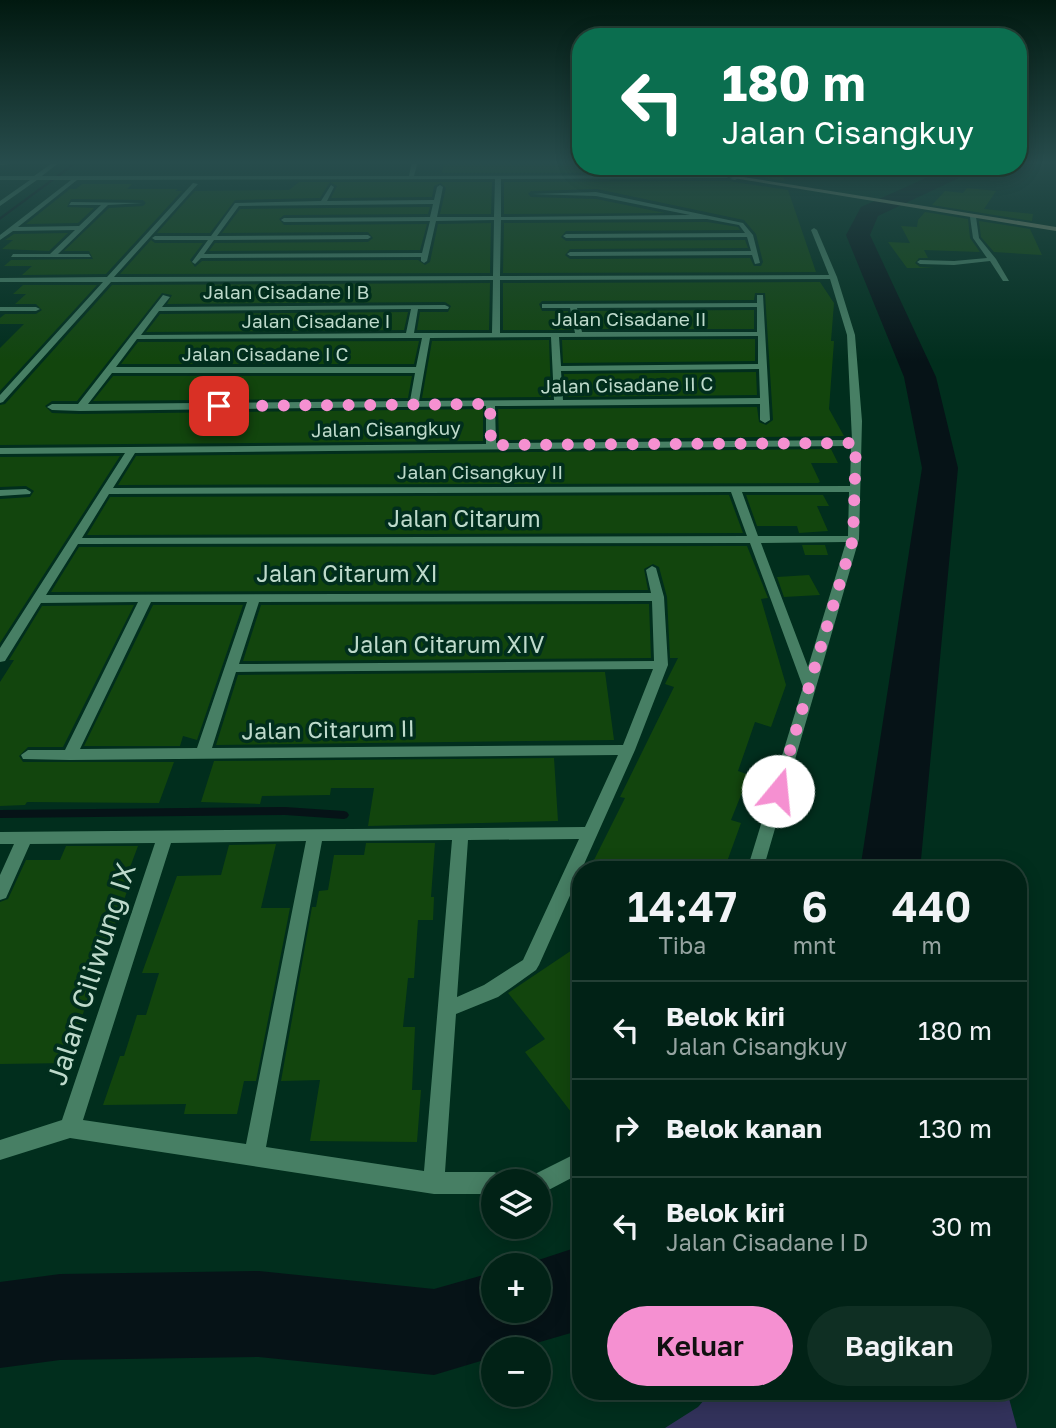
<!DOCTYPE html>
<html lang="id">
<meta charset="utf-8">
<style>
:root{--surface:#012216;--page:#0f2f23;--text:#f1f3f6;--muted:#96a4a1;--line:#233f35;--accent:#f590d1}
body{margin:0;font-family:"Golos Text",sans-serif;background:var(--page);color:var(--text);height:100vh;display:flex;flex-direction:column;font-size:26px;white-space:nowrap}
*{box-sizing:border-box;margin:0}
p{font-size:23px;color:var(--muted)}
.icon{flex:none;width:38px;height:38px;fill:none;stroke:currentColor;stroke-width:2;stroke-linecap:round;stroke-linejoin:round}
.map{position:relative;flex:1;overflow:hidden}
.drawer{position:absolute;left:572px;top:861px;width:455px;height:539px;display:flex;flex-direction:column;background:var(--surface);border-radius:28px;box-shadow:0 4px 18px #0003,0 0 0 2px var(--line)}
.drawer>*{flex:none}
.hud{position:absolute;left:572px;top:28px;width:455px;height:147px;border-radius:28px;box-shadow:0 4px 18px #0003,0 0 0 2px var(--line);background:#0b6e4f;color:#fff;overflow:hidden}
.controls{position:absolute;left:481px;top:1169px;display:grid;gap:14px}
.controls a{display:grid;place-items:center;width:70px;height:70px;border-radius:50%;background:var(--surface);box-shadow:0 4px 18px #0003,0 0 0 2px var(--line);font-size:35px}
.pin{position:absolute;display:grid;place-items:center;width:60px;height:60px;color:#fff;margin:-30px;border-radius:14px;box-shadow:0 4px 10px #0006}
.me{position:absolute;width:77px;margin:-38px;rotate:17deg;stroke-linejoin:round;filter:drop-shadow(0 0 5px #0008)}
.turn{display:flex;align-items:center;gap:24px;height:147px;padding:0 35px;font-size:32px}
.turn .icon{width:91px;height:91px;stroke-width:2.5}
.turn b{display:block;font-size:49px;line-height:60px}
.eta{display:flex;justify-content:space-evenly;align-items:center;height:119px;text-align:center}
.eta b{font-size:42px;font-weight:600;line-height:49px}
.action{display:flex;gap:14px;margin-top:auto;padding:14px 35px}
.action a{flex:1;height:80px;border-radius:42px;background:var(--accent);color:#111;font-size:28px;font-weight:600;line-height:80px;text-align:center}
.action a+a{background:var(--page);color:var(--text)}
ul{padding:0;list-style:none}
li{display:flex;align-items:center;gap:21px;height:98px;padding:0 35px;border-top:2px solid var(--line)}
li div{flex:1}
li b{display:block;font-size:26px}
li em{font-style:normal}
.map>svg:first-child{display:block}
</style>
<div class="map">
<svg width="1056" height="1428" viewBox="0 0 1056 1428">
<rect width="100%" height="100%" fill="#012e1d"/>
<!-- green -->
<path fill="#32325b" d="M712,1391H1007L1017,1428H665L698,1407Z"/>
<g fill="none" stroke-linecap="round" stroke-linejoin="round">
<!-- stream -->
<path fill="#061317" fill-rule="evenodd" d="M76,161H80L0,220V217Z
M285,807L344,811L347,812L349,815L347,818L344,819L285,815L0,818V810Z"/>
<!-- river -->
<path fill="#061317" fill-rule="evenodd" d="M953,166H978L976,170L878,216L870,235L936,377L958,468L920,870H860L922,468L904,377L846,235L861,207Z
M581,1246V1330L516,1349H494V1357L434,1375L259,1357L60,1360L0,1368V1282L60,1274L259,1271L434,1289L494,1272V1311H539V1265H523Z"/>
</g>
<!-- building -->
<path fill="#12450d" d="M444,161H581V166H658L683,173H442Z
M763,166L794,171L783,178L785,181L749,175Z
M728,181L788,190L816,272L503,273L504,223L707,222L738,227L740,230L566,231L561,237L566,241L745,240L748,248L570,249L565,255L570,259L750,258L754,266H761L763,262L756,234L744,220L597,189L531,191L528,194L531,197L596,199L665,213L504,214V182Z
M299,182H492L491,214H440L446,188L441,183L434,186L432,197L331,198L337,186L330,182L320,198L235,200L210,233H157L195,191L289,190Z
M82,184H132L127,189H178L175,191H182L106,274L22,275L32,266H4L11,260L93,259L89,251H64L109,208L143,206L146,203L143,200L71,199L67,207L94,208L78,223L26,224L70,189H76Z
M967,188L996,191L984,209L1033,214L1032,221L932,205L945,191L963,193Z
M430,207L428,214L284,215L279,219L284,225L427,224L420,250L209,251L215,243L368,242L373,238L368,232L222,233L240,209Z
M925,212L968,219L970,238L980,252L924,250L928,258H919L915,263L920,267L935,268H907L888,242L910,243L901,226L917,227L918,220Z
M979,221L1030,229L1042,255L994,252L981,237Z
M491,223L490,273L120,274L151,240L155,243H203L190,260L195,267L202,261L418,260L425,265L430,262L438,224Z
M68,233L49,251L2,249L13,240H5L14,234Z
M820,282L834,303L831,341H834L829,409L844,436L499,440L498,409L757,407L759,422L766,425L773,420L765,293H755L754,300L542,301L539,304L542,311H568L572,330H503V283Z
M490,283L489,330H417L420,312H448L451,306L445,302L167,304L172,295L162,293L77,401H52L45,406L52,413L80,414L483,409V441L0,445V405L5,404L112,285Z
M23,285H97L0,391V348L24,324H0V318L5,314H36L42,310L36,304H15L26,294H13Z
M754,310V329H584L580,311Z
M408,312L404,330L146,332L160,314Z
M755,339V361L563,363L562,340Z
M549,340L551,397L422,398L432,341Z
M419,341L414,364H121L138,342Z
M756,372L757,395L565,397L564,374Z
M113,376H412L408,398L93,401Z
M831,449L838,463H811L820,482L818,483L118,485L136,456Z
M120,456L0,643V499L30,497L34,491L26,486L0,487V457Z
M729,495L743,533L87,535L110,497Z
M746,495H823L829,506H817L828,531L799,533L797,526H757Z
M802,545H825L828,555H805Z
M747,546L768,598L761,599L786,685L771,727L755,722L738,771L749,775L731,820L741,823L724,870H589L625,798L620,797L674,687L665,684L678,658H670L667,597L659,567L653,564L644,569L648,590L51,592L79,547Z
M809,575L820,595L784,597L777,577Z
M649,604L651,658L243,661L261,605Z
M134,605L63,747H28L19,756L23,762H174L159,803L27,802L25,805L0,806V682L14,660H9L42,606Z
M153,605H243L197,740L183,736L180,746H84Z
M605,672L614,740L216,745L238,675Z
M554,758L558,821L368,826L374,788H331L330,795L262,796L260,804L201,802L214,761Z
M366,843H435L431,897H434L433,920H418L414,978H408L403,1027H415L412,1090H421L417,1142L310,1141L320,1080L281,1081L312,907H316L319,891L328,890L334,855H364Z
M276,844L261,908H290L256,1081H244L237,1114H184L186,1104L103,1105L120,1056H124L137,1015H146L159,973H142L177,876L221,875L229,845Z
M66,846H138L126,878H132L88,998L77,1033H81L70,1063L0,1064V902L8,899L26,860H60Z
M581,944V1125L525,1052L545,1039L508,993Z"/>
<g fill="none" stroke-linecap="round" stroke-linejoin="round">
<!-- street -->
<path fill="#477f64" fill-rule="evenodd" d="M0,161H19L22,163L0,165Z
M55,161H61L42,176H409L412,161H418L414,176L726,175L728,178L501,179V217L690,215L596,196L531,194L596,192L743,223L753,235L760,263L755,264L752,255L570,256L567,254L570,252L751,251L747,237L566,238L563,236L566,234L745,233L739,225L707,219L501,220L500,276L829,275L811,230L814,228L817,230L837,277L855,335L862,421L859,539L763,870H747L803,687L750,543L78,544L46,595L651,593L646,570L652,566L656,568L664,597L668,665L635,750L539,965L536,970L498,997L456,1014L445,1172H494L502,1175L504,1181H494V1194H434L70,1138L0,1160V1140L62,1120L155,843L30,844L6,898L0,900V875L14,844H0V832L585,827L618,755L70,760L23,759L21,755L28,750H65L138,602L41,603L5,661L0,662V648L125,453L0,454V448L486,444V406L80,411L52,410L47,407L52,404H78L163,295L170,297L162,307L445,305L449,307L448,309H418L414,333H492L493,280L111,282L3,402L0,403V395L103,282H0V278L107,277L193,183L198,184L114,277L493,276L494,220L436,221L427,261L424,263L421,261V257L201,258L195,264L192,262L208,240H155L152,238L155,236H211L235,203L321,201L331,185L334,187L327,201L434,200L437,187L440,185L443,187L437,217H494L495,179L77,180L18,227L79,226L101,205H69L71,202L143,203L108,205L58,254H89L91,257H11L13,254H50L75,230L13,231L0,240V235L71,180H37L0,206V201L30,180H0V176H34ZM433,204L430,217L284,218L281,220L284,222L430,221L422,253L204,254L214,240L368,239L371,237L368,235L217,236L239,206ZM830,279L847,335L852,440L496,443L495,406L760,404V420L765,423L770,420L763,295H757V303L545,304H542V308H570L575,333H500V280ZM757,307V332H582L577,308ZM411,309L406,333L141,335L159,311ZM758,336V364L561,366L559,337ZM551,337L554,400L419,401L430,338ZM409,338H422L416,367H116L137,339ZM759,369L760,398L563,400L561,371ZM112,373H415L410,401L88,404ZM851,446L850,486L113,488L135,453ZM731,492L747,536L82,538L109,494ZM742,492H849L848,536H758ZM846,542L808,667L761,543ZM652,601L654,661L239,664L259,602ZM151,602H247L197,748L80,749ZM653,669L623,745L212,748L236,672ZM579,839L523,960L484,985L457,997L468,840ZM452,840L424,1171L266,1147L322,841ZM306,841L246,1144L83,1120L171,843Z
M753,166H760L735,180L730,179Z
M973,215L976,217L979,238L996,259L1009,281H1003L990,261L954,265L920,264L917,262L920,260L954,261L987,258L973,238L970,217Z
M0,307H36L40,309L36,311H0Z
M26,489L31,492L30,494L0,496V490Z
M581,1151V1173L539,1195V1181H529L531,1176Z"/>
<!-- secondary -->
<path fill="#7d8a6d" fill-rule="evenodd" d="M660,166H674L1056,227V231Z"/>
</g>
<!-- sky -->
<linearGradient id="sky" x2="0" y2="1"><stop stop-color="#011910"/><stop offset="0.45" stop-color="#274c4c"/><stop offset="1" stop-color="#274c4c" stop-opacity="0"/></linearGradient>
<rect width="1056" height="361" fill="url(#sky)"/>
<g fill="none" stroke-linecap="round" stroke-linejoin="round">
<!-- route -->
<path stroke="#f590d1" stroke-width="12" stroke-dasharray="0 21.6" d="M219,406L490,404L491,445L856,443L853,539L778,791"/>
</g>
<g text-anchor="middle" stroke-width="7" stroke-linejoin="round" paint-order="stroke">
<!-- far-street labels -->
<g font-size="19" fill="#bedacb" stroke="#012e1d">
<text x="286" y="299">Jalan Cisadane I B</text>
<text x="629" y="326">Jalan Cisadane II</text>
<text x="316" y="328">Jalan Cisadane I</text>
<text x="265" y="361">Jalan Cisadane I C</text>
<text transform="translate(627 385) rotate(-1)" y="7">Jalan Cisadane II C</text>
<text transform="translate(386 429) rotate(-1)" y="7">Jalan Cisangkuy</text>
<text x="480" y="479">Jalan Cisangkuy II</text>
</g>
<!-- street labels -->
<g font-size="23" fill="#bedacb" stroke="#012e1d">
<text x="464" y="527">Jalan Citarum</text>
<text x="347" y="582">Jalan Citarum XI</text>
<text x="446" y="653">Jalan Citarum XIV</text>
<text transform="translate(328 730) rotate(-1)" y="8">Jalan Citarum II</text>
</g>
<!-- near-street labels -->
<g font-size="28" fill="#bedacb" stroke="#012e1d">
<text transform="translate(91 974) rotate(-72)" y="10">Jalan Ciliwung IX</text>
</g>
</g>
</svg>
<div class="controls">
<a><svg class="icon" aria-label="layers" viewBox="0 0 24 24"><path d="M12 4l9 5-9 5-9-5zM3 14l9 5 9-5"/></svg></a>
<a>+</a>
<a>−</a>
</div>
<div class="pin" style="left:219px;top:406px;background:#d93025"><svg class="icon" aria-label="arrive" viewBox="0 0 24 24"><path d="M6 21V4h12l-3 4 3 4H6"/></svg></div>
<svg class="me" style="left:778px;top:791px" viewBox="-20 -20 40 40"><circle r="19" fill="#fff"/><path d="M0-13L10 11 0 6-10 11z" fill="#f590d1"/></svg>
<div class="hud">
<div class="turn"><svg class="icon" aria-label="left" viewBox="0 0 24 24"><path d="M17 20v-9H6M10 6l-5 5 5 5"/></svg><div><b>180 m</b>Jalan Cisangkuy</div></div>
</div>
<section class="drawer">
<div class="eta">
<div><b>14:47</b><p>Tiba</p></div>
<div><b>6</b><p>mnt</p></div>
<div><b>440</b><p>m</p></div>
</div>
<ul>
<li><svg class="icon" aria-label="left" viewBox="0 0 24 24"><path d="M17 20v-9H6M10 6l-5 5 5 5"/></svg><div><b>Belok kiri</b><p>Jalan Cisangkuy</p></div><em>180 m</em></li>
<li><svg class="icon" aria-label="right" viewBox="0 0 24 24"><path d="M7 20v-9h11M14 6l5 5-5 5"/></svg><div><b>Belok kanan</b></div><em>130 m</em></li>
<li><svg class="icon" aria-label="left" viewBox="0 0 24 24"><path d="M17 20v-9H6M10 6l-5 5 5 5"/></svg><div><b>Belok kiri</b><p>Jalan Cisadane I D</p></div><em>30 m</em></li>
</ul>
<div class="action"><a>Keluar</a><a>Bagikan</a></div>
</section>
</div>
